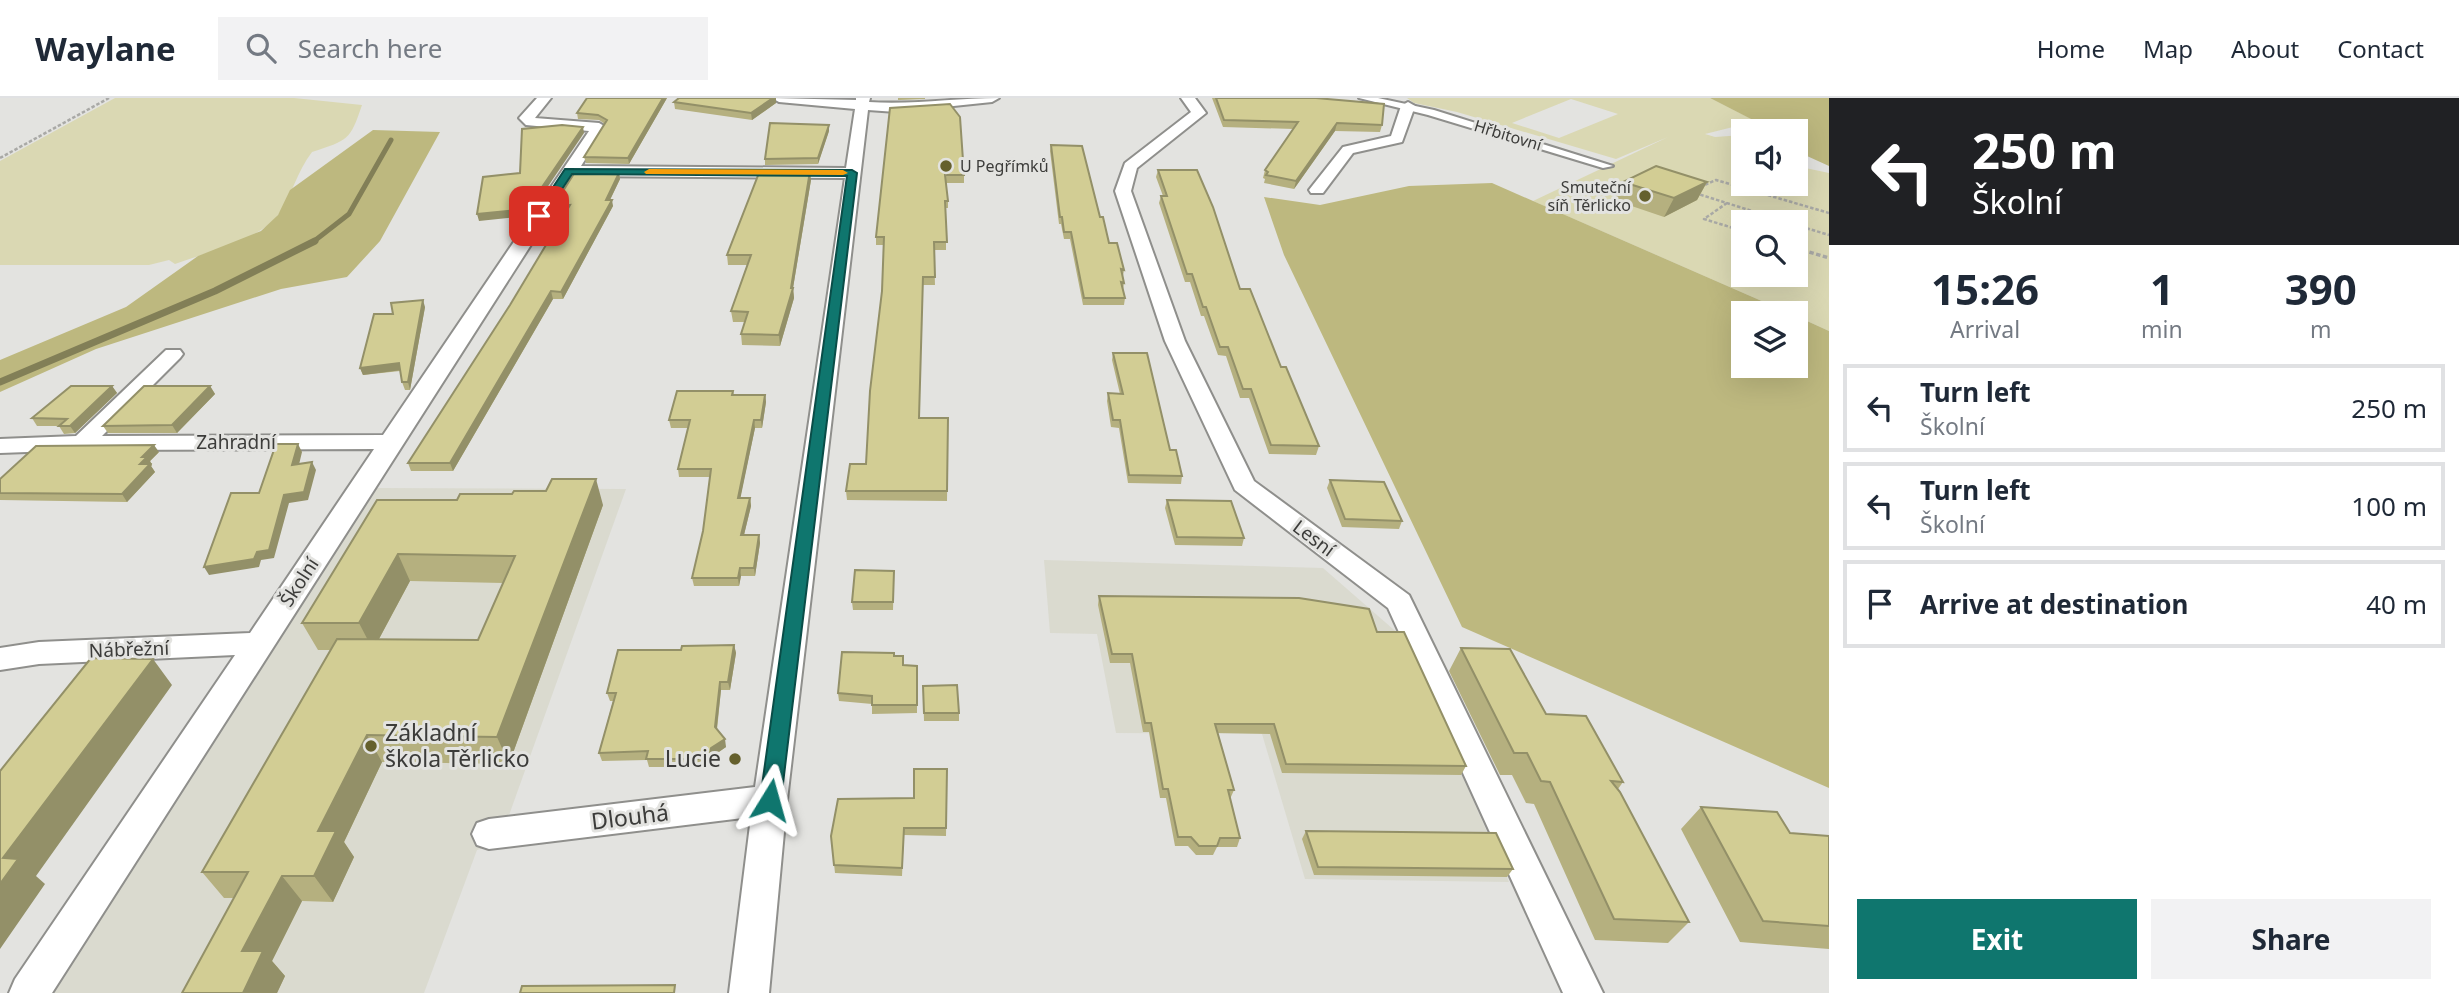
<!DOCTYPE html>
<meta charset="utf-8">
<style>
:root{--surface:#fff;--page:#f2f2f3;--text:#1f2937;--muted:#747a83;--line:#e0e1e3;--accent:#0f766e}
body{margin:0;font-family:"Noto Sans",sans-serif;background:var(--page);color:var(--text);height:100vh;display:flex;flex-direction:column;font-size:26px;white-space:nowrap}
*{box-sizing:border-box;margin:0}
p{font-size:23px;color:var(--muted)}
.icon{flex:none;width:38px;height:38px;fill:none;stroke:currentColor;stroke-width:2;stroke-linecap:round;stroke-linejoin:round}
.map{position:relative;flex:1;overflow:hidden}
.side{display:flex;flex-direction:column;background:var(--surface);width:630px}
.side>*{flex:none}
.guide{background:#202124;color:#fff;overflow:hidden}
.buttons{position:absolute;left:1731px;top:21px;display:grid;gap:14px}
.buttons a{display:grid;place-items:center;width:77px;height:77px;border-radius:0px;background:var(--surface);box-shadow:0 7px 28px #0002;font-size:35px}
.pin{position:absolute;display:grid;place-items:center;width:60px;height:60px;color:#fff;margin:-30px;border-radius:14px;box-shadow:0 4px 10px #0006}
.me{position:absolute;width:77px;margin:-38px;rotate:8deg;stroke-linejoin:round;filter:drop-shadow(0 0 5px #0008)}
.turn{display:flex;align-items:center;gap:24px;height:147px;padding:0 28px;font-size:32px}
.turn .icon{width:91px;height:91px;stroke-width:2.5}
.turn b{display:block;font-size:49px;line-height:60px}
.eta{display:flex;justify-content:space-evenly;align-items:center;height:119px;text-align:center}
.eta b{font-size:42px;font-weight:700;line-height:49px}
.button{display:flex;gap:14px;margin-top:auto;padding:14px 28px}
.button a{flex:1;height:80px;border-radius:0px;background:var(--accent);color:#fff;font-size:28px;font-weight:700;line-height:80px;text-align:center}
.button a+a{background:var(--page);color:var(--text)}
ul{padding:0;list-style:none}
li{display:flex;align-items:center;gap:21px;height:88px;margin:0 14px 10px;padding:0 14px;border:4px solid var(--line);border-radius:0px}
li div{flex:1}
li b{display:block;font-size:26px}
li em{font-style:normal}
header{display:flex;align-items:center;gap:42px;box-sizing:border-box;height:98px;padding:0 35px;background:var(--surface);border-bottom:2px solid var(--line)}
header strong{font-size:33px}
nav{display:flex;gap:38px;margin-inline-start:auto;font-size:24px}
.search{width:490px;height:63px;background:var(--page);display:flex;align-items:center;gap:18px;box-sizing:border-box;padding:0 24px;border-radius:0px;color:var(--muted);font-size:26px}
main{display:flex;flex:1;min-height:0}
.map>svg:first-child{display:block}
</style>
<header>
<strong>Waylane</strong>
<div class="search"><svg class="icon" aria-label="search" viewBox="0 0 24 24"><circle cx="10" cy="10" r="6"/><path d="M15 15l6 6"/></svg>Search here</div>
<nav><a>Home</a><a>Map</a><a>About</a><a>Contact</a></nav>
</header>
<main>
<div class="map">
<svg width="1829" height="895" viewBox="0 0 1829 895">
<rect width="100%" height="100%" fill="#e3e3e0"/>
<!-- built -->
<path fill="#dadacf" d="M375,390L626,391L499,745L477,752L424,895H54L269,552Z
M1044,462L1323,470L1401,538L1509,784L1305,781L1262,636L1116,635L1097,536L1050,535Z"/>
<!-- green -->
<path fill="#dad8b3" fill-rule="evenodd" d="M115,0H294L362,7C350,43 348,42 312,54C297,73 292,98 278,117C260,142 204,155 175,166L169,162L149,167H0V63Z
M1407,0H1710L1750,20L1754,23L1749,25L1705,36L1715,39L1743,37V86H1796V68L1829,75V233L1796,218V215H1789L1533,103L1668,39L1616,61L1457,14L1414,5ZM1571,1L1618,16L1559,40L1512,25ZM1743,124H1796V177H1743Z"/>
<!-- forest -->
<path fill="#bdb87f" d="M1710,0H1829V68L1796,53V33H1753L1739,27L1753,22Z
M373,32L440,34L380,143L347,179L281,191L96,251L0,294V262L126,209L198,158L261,133L278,117L290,92Z
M1492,85L1789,215H1743V268H1796V218L1829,233V690L1462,529L1284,157L1264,99L1320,107L1409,88Z"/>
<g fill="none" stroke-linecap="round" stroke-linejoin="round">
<!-- stream-far1 -->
<path stroke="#827f57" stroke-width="5" d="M313,144L349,116L391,42"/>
<!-- stream -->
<path stroke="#827f57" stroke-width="7" d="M0,284L215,193L315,143"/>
<!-- pedestrian casing -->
<g stroke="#8f8f8c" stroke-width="4">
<path id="pedestrian" d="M1359,0H1378L1434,12L1613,68L1603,70L1428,17Z"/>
</g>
<!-- minor casing -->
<g stroke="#8f8f8c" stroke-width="4">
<path id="minor" d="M537,0H551L535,20L599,25L606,29L581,68L846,70L855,11L779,4L772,0L856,2V0H870L869,4C912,7 955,0 999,0L992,4L896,14L868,12L787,702L769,895H729L751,719L489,751L477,747L472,736L477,725L489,721L755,689L845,80L575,78L52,895H9L15,881L235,557L39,566L0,572V550L39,544L250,535L374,351L82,352L0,355V341L76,338L166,252H180L183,256L180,260L102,338L383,337L589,33L526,27L519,20Z
M1181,0H1195L1206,15L1137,70L1131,93L1185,243L1254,383L1409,497L1603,895H1563L1388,510L1235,392L1165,243L1115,93L1125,65L1191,14Z
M1408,4L1415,8L1402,44L1353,55L1323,95H1311L1309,92L1343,49L1391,38L1401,8Z"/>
</g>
<!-- path-far1 -->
<path stroke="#a9a9a6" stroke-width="2.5" stroke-dasharray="3.5 2" stroke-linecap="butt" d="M0,60L109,0
M1700,89L1716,82L1829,115
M1695,95L1787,124
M1727,105L1704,121L1743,133
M1796,127L1829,137"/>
<!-- path -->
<path stroke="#a9a9a6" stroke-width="3.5" stroke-dasharray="4.5 2.5" stroke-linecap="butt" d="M1796,150L1829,160"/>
<!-- pedestrian -->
<use href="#pedestrian" fill="#fff" fill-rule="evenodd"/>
<!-- minor -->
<use href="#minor" fill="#fff" fill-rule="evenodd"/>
</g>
<!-- wall -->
<path fill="#b5b07f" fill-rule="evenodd" d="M667,0L629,66L586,65L584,59L605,26L599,22L578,21L577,15Z
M679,0H776V5L752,22L675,11L674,4Z
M898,0H925V1L898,2Z
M1212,0H1316L1382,27L1380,34L1335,33L1294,91L1264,85L1265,81L1263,80L1265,72L1294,31L1223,29Z
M890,10L964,77V85H946L948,103V110H946V152H934L935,187H923L919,320H948L947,403L847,402L846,393L866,366L882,193L884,147H876V139Z
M829,33L818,66L765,67V61Z
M1051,47L1100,119L1109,145L1124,172L1123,178L1124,185L1123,192L1125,200L1124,207H1083L1070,141H1064L1061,126H1059L1050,53Z
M1158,72L1240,191L1281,269L1319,348L1316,357L1269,356L1249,300H1240L1226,258L1218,257L1204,218H1201L1190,184H1185L1159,105L1161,98H1163L1156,79Z
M619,75L620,81L610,102L613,108L563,201H553L453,373H411L408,365L510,207L566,114L554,115Z
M811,82L793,190L794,200L780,248L742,247L741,236L745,224H733L731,213L747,167H728L727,157Z
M1623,84H1707L1697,102L1664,119L1614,102Z
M425,209L410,292H405L402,284L400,273L363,277L360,270L393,216Z
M1113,255L1170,352L1182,378L1181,386L1128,385L1119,330L1111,329L1107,303L1108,295L1120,296L1112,262Z
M112,288L117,295L75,335L64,336L59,328H37L32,320Z
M210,288L215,296L177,335H108L103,328Z
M733,293L734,297H765L766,304L762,330H755L740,400H750L751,408L744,437H759L760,445L755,478H741L739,488H694L692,480L703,433L710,379H679L678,371L688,330H671L669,322Z
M159,354L150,363L152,367L151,368L155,374L127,404L0,402V381Z
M1330,382L1402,423L1399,431L1342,429L1327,390Z
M377,402L603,407L509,666L382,664L344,744L354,759L333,804L302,803L272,863L285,878L277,895L234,800H224L202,774L331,552H318L302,525ZM410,483L503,485L478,542L379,541Z
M1167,402L1244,440L1242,448L1175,447L1165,410Z
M894,473L893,512H853L852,504Z
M1099,498L1377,534L1466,668L1461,677L1282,675L1270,636L1218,635L1234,692L1230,701L1240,740L1237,749H1217L1213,757H1196L1188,748H1175L1166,700H1160L1149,634H1143L1130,565H1110L1098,507Z
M734,547L736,555L730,592H721L717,632L726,649L713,658L711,669H649L647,662L602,663L599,655L613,603H610L607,595L681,552Z
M1461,550L1546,616L1623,684L1618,691L1689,824L1668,845L1595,842L1534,706L1526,705L1512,677H1500L1449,573Z
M894,558L903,567L917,568V615L872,616V606L839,603L838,595Z
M923,588L959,615V623H924Z
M947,671L946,738L904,737L902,778L835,775L831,738L914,700Z
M1701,709L1790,735L1829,738V851L1740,844L1681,731Z
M1306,733L1513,771L1507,779L1314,777L1302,741Z"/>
<!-- shaded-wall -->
<path fill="#939068" d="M663,0H667L629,66L628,60Z
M773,0H776V5L752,22L751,15Z
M1337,25L1335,33L1294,91L1296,83Z
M829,27V33L818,66V60Z
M583,29L584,35L528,118L479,123L477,116Z
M810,73L811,82L793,190L794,200L780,248L779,237L791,190Z
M619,75L620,81L607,108L606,102Z
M1707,84L1697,102L1664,119L1674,100Z
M612,102L613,108L563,201L561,194Z
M570,107L572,113L554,115L553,109Z
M551,193L553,201L453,373L450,365Z
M423,202L425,209L410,292L408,284Z
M399,265L402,272L363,277L360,270Z
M112,288L117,295L75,335L70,328Z
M210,288L215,296L177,335L172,327Z
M765,297L766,304L762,330L761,322Z
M754,322L755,330L739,407L738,400Z
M298,346L302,354L297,375L292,367Z
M154,347L159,354L150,363L152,367L151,368L155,374L127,404L122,396L140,366L142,359Z
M312,364L316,372L308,402L289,405L274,460L261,462L259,469L209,477L204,469L257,454L284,397Z
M596,381L603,407L509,666L497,639Z
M750,400L751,408L742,445L741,437Z
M759,437L760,445L755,478L754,470Z
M398,456L410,483L373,552L359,525Z
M740,470L741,478L739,488L738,480Z
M734,547L736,555L730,592L728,584Z
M153,561L172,587L36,778L45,786L0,851V786L3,760Z
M720,584L721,592L716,637L715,629Z
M367,637L382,664L344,744L354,759L333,804L314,778L318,733Z
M725,641L726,649L713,658L711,669L709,661L711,650Z
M282,778L302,803L272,863L285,878L277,895H242V853Z"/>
<!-- building -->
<path fill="#d2cd94" stroke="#939068" stroke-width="2" d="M587,0H663L628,60L584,59L607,22L598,17L577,15Z
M679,0H773L751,15L674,4Z
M1216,0H1316L1384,6L1382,27L1337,25L1296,83L1266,77L1268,74L1265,72L1298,24L1224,22Z
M950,6L960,19L964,77H945L948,103H945L947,144H934L935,179H923L919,320H948L947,393H846L850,366H866L870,293L882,193L884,139H876L890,10Z
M770,25L829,27L818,60L765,61Z
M562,27L583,29L527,111L477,116L483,79L520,75L522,31Z
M1051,47L1082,48L1100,119H1103L1109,145H1117L1124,172L1121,171L1124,185L1121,184L1125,200H1084L1071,134H1064L1062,119H1060Z
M1656,68L1707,84L1674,100L1623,84Z
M1158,72H1197L1213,109L1240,191H1250L1281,269H1286L1319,348L1271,347L1251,291H1243L1228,249H1220L1206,209H1203L1192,176H1187L1161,98H1167Z
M762,73H810L791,190H793L779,237L741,236L748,214L731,213L751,157H727L759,75Z
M575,74L619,75L606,102H612L561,194L551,193L450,365H408L510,207L570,107L553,109Z
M423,202L408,284H402L399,265L360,270L374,216H393L391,205Z
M1113,255H1147L1170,352H1176L1182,378L1129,377L1120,322H1113L1108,295L1123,296Z
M71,288H112L70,328H59L67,321L32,320Z
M144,288H210L172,327L103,328Z
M677,293H733L732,297H765L761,322H754L738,400H750L741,437H759L754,470H740L738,480H692L703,433L711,371H678L690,322H669Z
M276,346H298L292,367L312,364L304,394L284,397L269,452L257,454L254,461L204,469L231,395H259Z
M154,347L142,359H147L140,366H150L122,396L0,395V381L36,348Z
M552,381H596L497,639L367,637L318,733H336L314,778H282L242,853H263L243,895H182L248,774H202L337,541L478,542L515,458L398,456L359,525H302L377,402H457L460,396H512L514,393H546Z
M1330,382L1384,384L1402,423L1345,421Z
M1167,402L1231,403L1244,440L1177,439Z
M855,472L894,473L893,504H852Z
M1099,498L1299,500L1369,511L1377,534H1404L1466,668L1286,666L1274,626H1215L1234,692H1228L1240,740H1220L1217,748H1199L1191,739H1178L1168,691H1163L1151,625H1145L1132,556H1112Z
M734,547L728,584H720L715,629L725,641L711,650L709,661H646L648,653L599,655L616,595H607L618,552H681L682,548Z
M1461,550L1510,551L1546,616L1586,618L1623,684L1611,683L1620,694L1689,824L1614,821L1550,684L1541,683L1527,655H1514Z
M842,554L894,555V558H903V567L917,568V607H872V598L838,595Z
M91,560L153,561L3,760L18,761L0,786V673Z
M957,587L959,615H924L923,588Z
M914,671H947L946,730H904L902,770L834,767L831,738L838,701L914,700Z
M1701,709L1777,714L1790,735L1829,738V828L1763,823Z
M1306,733L1496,735L1513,771L1318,769Z
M675,887L674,895H520L522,888Z"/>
<!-- route -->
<path fill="#0f766e" stroke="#0a4d48" stroke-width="2" d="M565,71L852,72L857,75L781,702L778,708L770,711L763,708L760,702L847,78L572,76L543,120H536L534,118Z"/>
<!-- slow -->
<path fill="#f59e0b" d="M649,71L843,72L848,75L843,77L646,76L644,74Z"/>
<!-- markers -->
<g fill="#65602d" stroke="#e3e3e0" stroke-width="2.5">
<circle cx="946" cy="68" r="7"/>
<circle cx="1645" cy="98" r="7"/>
<circle cx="371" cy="648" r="7"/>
<circle cx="735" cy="661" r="7"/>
</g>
<g text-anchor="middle" stroke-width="6" stroke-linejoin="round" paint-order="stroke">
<!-- far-street labels -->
<g font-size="16" fill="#3c3c3a" stroke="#e3e3e0">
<text transform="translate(1508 37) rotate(17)" y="6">Hřbitovní</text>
</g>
<!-- far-poi labels -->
<g font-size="16" fill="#3c3c3a" stroke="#e3e3e0" text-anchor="start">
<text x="960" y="74">U Pegřímků</text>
<text x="1631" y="95" text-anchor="end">Smuteční<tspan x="1631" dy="18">síň Těrlicko</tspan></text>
</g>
<!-- street labels -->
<g font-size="19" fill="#3c3c3a" stroke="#e3e3e0">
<text x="236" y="351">Zahradní</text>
<text transform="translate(1314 440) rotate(37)" y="7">Lesní</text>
<text transform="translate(299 484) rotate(-57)" y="7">Školní</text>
<text transform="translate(129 551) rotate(-2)" y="7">Nábřežní</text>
</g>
<!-- near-poi labels -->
<g font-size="23" fill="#3c3c3a" stroke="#e3e3e0" text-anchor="start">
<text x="385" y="643">Základní<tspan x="385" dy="26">škola Těrlicko</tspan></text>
<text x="721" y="669" text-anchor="end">Lucie</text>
</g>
<!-- near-street labels -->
<g font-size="23" fill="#3c3c3a" stroke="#e3e3e0">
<text transform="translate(630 719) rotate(-7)" y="8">Dlouhá</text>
</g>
</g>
</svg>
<div class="buttons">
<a><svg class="icon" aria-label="sound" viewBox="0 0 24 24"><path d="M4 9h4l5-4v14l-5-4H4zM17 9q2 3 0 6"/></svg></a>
<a><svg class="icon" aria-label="search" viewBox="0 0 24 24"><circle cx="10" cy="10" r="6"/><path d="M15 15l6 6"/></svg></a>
<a><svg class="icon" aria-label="layers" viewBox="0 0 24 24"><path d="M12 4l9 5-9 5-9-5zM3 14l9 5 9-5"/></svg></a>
</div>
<div class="pin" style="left:539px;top:118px;background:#d93025"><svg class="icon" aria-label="arrive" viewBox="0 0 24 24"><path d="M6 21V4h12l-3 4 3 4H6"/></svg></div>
<svg class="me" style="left:770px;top:702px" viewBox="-20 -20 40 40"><path d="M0-17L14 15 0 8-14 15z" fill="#0f766e" stroke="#fff" stroke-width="4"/></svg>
</div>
<section class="side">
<div class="guide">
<div class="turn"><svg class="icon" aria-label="left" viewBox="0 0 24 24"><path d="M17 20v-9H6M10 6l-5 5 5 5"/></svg><div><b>250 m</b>Školní</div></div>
</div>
<div class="eta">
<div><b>15:26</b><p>Arrival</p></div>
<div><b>1</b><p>min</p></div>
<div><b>390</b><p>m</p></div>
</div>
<ul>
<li><svg class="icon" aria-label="left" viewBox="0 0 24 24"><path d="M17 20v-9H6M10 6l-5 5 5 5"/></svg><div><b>Turn left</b><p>Školní</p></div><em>250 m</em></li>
<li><svg class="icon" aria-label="left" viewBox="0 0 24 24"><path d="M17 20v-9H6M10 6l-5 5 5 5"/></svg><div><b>Turn left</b><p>Školní</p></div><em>100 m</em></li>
<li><svg class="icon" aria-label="arrive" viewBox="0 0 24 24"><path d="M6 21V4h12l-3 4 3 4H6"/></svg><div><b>Arrive at destination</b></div><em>40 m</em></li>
</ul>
<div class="button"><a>Exit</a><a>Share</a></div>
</section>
</main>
